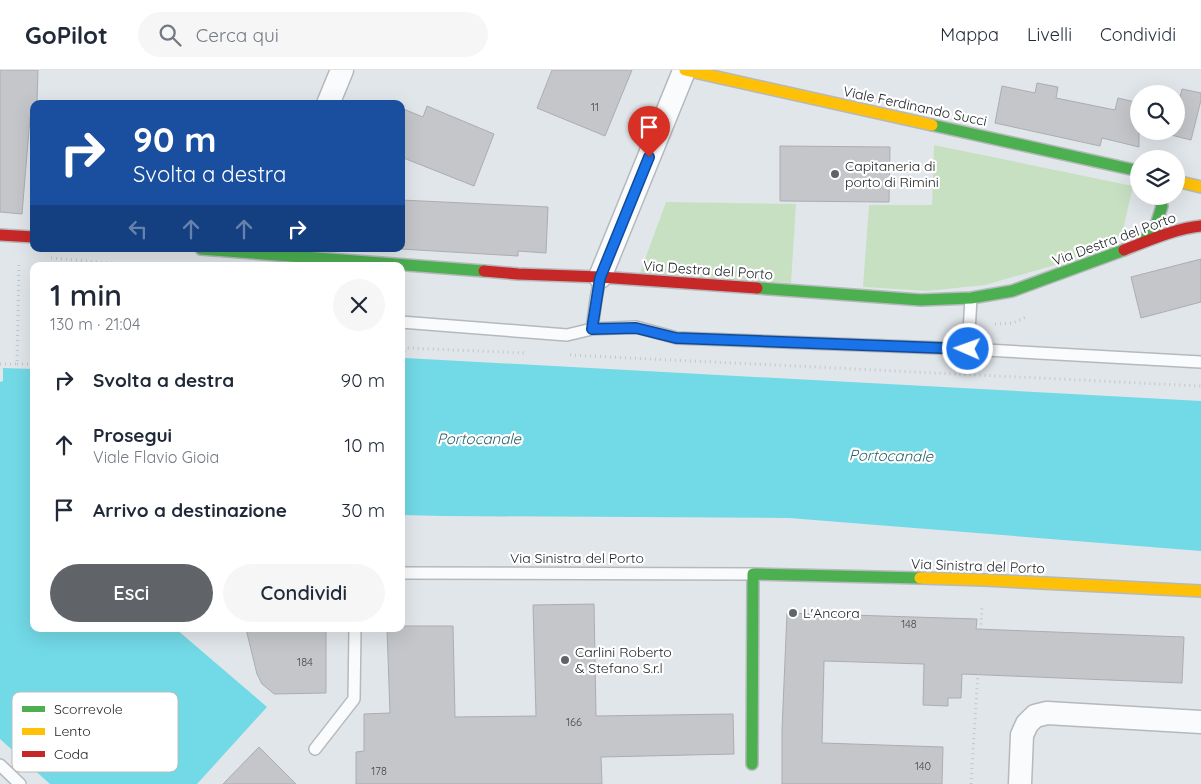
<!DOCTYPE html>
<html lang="it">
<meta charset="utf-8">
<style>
:root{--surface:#fff;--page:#f6f6f7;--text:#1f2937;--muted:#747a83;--line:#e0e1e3;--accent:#606468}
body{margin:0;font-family:Quicksand,sans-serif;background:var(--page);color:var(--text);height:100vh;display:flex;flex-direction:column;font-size:19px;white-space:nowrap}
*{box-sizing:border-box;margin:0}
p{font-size:16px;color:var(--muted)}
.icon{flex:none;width:28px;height:28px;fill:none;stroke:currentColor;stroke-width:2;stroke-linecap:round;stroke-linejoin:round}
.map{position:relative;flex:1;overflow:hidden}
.sheet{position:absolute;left:30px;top:192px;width:375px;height:370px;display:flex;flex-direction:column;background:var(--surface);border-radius:10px;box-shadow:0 5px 20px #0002}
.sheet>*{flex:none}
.banner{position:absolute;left:30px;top:30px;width:375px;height:152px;border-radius:10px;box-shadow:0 5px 20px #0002;background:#1a4fa0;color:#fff;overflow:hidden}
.fabs{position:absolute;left:1130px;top:15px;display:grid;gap:10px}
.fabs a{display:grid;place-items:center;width:55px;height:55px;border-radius:50%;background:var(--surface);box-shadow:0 5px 20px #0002;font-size:25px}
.pin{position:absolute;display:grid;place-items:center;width:42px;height:42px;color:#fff;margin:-51px -21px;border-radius:50% 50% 50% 0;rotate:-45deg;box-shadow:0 0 5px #0007}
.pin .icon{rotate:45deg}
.me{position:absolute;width:55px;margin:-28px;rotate:272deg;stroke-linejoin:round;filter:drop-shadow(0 0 4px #0008)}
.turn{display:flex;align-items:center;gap:18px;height:105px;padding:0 20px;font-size:22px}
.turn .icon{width:65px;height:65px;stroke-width:2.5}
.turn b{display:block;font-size:35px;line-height:42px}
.lanes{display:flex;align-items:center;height:48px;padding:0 20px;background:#0003;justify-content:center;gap:25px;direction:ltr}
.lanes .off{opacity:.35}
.round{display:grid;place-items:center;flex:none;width:52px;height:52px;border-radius:26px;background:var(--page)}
.headline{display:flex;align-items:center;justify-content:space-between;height:85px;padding:0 20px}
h1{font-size:30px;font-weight:600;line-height:38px}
.button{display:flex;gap:10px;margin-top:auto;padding:10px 20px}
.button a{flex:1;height:58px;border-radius:30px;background:var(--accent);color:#fff;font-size:20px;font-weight:600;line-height:58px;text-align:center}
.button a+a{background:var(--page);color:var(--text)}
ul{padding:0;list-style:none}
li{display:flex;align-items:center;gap:15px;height:65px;padding:0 20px}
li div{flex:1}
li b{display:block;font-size:19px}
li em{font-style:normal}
header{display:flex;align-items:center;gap:30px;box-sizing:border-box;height:70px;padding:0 25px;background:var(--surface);border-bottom:1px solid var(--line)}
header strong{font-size:24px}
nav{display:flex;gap:28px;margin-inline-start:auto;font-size:18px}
.search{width:350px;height:45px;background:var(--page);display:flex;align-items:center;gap:12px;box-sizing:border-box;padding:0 18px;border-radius:28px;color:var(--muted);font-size:19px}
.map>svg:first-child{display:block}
</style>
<header>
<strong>GoPilot</strong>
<div class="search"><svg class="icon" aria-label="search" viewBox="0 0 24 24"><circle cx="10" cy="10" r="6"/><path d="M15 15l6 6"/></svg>Cerca qui</div>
<nav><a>Mappa</a><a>Livelli</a><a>Condividi</a></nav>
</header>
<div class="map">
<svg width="1201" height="714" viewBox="0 0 1201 714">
<rect width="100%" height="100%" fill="#e1e6eb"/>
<!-- green -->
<path fill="#c7e0c2" d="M934,75L1133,116L1122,164L1069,191L985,215L927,221L863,217L869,135H932Z
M666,132L796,134L791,213L640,203Z"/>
<!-- water -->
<path fill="#72d9e6" d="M405,288L1201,331V481L789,448L445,446L401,445V303Z
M3,298L34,299V559H176L267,637L197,714H50L0,669V312L3,311Z"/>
<!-- building -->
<path fill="#c4c6ca" stroke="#acadb1" d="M0,0H38L37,34H34V48H30L22,144L0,142Z
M552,0H632L605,66L537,38Z
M1037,13L1058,17L1056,28L1115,40L1118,28L1139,33V77L1102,68L1100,76L995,53L1002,16L1035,23Z
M1182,19L1201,23V30L1191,70L1171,65L1172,61H1176V43Z
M427,36L494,64L474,116L401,87V38L423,47Z
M780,76L890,77L889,132L780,131Z
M401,130L548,137L546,183L518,181V186L401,179Z
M1201,189V232L1141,248L1131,207Z
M594,534L596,646L733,644L734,684L601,687L602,714H356V682L364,681V644L390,643L387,559H401V556H453L455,647L536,646L533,535Z
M787,543L977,549L976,559L1184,567L1182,613L962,604L961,628H948V636L923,635L924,594L824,591L822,673L943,677L942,714H782V660Z
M246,559H326V623L274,624L267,618L262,614L257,604Z
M259,677L296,714H223Z"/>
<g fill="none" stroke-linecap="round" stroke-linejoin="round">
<!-- lane casing -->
<g stroke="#b5b9bc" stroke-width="14">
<path id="lane" d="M401,252L567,265L592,259L636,257L677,268L968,279L1201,292
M592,259L596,229L600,207
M968,279L971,228
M401,503L753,504
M315,679L354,629L355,559
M0,695L20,714"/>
</g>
<!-- street casing -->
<g stroke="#b5b9bc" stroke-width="25">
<path id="street" d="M328,34L342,0
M600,207L684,1
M1020,714L1022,665L1027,654L1035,646L1047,643L1201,652"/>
</g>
<!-- fast casing -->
<g stroke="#b5b9bc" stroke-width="14">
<path id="fast" d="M932,55L1139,101
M1141,173L1155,158L1162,136L1158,126
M201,179L484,201
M757,218L921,230L971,228L1012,221L1124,180
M752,694L753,504L920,508"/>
</g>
<!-- slow casing -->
<g stroke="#b5b9bc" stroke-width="14">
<path id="slow" d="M685,0L932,55
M1176,111L1201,117
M920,508L984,510L1201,521"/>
</g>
<!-- jam casing -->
<g stroke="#b5b9bc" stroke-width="14">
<path id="jam" d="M0,165L34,167
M1124,180C1147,171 1177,158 1201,156
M484,201L518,204L600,207L757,218"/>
</g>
<!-- path -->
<path stroke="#c4c6c8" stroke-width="3" stroke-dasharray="1 4" stroke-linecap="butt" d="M51,188L145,196
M995,254L1013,253L1026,247
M401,285L407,278L526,283
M570,285L1201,316
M0,294H17L19,192
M17,294H34
M971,714L982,537"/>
<!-- lane -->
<use href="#lane" stroke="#fafbfc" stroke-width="11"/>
<!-- street -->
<use href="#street" stroke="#fafbfc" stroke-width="22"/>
<!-- fast -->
<use href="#fast" stroke="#4caf50" stroke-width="11"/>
<!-- slow -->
<use href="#slow" stroke="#ffc107" stroke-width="11"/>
<!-- jam -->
<use href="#jam" stroke="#c62828" stroke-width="11"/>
</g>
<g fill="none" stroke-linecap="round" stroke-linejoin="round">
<!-- route casing -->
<g stroke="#114b97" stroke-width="12">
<path id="route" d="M649,87L600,208L592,259L636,258L676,268L968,279"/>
</g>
<!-- route -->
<use href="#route" stroke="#1a73e8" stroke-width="9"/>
</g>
<!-- markers -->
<g fill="#606468" stroke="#fff" stroke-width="2">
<circle cx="835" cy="104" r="5"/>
<circle cx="793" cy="543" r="5"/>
<circle cx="565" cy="590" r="5"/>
</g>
<g text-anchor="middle" stroke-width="4.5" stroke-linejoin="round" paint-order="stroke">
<!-- number labels -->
<g font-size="11" fill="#44484b">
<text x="595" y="41">11</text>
<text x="909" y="558">148</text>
<text x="305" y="596">184</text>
<text x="574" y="656">166</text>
<text x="923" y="700">140</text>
<text x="379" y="705">178</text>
</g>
<!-- street labels -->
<g font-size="14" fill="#1a1e21" stroke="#fff">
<text transform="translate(915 36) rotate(12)" y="5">Viale Ferdinando Succi</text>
<text transform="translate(1114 169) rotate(-20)" y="5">Via Destra del Porto</text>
<text transform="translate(708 200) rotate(4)" y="5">Via Destra del Porto</text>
<text x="577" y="493">Via Sinistra del Porto</text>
<text transform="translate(978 496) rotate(2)" y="5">Via Sinistra del Porto</text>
</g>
<!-- poi labels -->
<g font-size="14" fill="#1a1e21" stroke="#fff" text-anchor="start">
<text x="845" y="101">Capitaneria di<tspan x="845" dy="16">porto di Rimini</tspan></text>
<text x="803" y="548">L'Ancora</text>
<text x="575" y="587">Carlini Roberto<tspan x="575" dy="16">&amp; Stefano S.r.l</tspan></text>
</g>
<!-- water labels -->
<g font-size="15" font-style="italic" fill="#276168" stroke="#fff">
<text x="479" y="374">Portocanale</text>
<text transform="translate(891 386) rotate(1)" y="5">Portocanale</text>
</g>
</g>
<!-- legend -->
<rect x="12" y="622" width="166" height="80" rx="8" fill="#fff" stroke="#babcbc" stroke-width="1"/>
<rect x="22" y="636" width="23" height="6" fill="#4caf50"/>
<rect x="22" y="658" width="23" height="7" fill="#ffc107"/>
<rect x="22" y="681" width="23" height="6" fill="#c62828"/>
<g font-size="14" fill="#1a1e21">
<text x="54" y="644">Scorrevole</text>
<text x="54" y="666">Lento</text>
<text x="54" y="689">Coda</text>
</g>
</svg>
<div class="fabs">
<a><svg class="icon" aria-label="search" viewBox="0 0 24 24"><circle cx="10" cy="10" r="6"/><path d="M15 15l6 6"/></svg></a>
<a><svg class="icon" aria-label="layers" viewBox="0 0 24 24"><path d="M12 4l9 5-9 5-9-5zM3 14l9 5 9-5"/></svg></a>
</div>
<div class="pin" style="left:649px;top:87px;background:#d93025"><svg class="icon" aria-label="arrive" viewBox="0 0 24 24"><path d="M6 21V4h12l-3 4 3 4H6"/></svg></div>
<svg class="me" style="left:968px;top:279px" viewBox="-20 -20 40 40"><circle r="17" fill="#1a73e8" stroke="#fff" stroke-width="3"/><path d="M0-11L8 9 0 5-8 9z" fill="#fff"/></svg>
<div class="banner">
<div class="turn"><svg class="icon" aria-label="right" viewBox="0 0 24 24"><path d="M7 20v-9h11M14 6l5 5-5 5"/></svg><div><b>90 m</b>Svolta a destra</div></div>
<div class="lanes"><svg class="icon off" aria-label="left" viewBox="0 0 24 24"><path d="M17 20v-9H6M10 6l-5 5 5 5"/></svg><svg class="icon off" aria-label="ahead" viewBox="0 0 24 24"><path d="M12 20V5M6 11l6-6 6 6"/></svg><svg class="icon off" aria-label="ahead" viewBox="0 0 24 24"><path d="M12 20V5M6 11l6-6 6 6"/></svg><svg class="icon" aria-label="right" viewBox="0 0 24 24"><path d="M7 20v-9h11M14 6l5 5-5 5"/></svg></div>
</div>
<section class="sheet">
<div class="headline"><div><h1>1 min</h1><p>130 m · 21:04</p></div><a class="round"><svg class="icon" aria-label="close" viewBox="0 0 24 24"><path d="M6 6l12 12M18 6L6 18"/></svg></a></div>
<ul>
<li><svg class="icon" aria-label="right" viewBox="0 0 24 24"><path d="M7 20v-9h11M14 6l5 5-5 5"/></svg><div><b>Svolta a destra</b></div><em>90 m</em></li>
<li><svg class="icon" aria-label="ahead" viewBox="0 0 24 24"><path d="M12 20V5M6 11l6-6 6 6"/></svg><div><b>Prosegui</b><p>Viale Flavio Gioia</p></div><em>10 m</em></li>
<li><svg class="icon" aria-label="arrive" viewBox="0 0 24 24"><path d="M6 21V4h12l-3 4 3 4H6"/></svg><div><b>Arrivo a destinazione</b></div><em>30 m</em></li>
</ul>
<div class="button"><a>Esci</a><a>Condividi</a></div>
</section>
</div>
